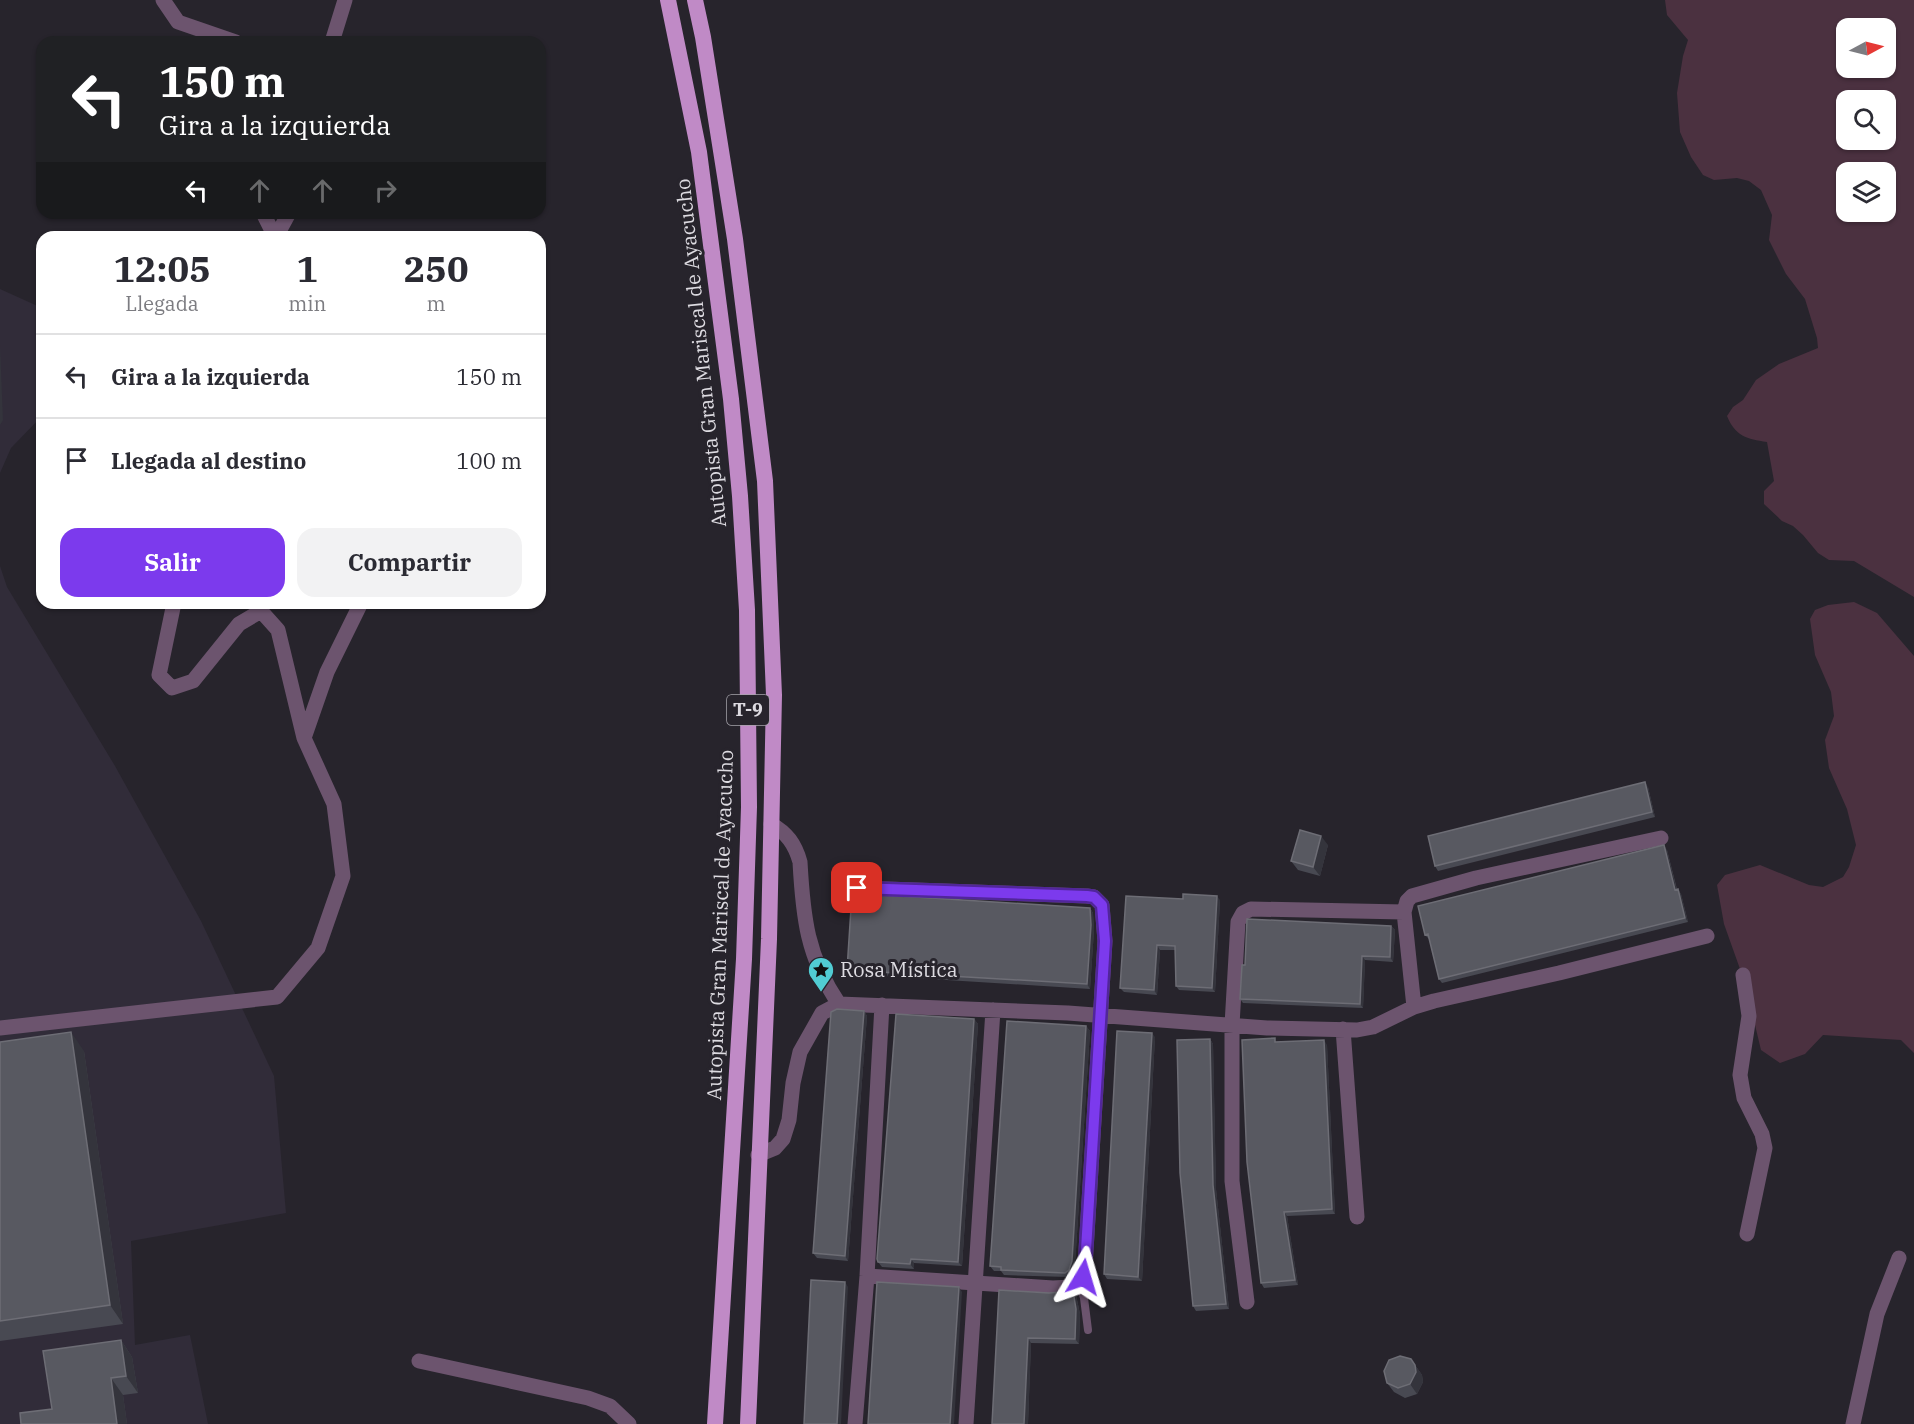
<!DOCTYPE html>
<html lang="es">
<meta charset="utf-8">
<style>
:root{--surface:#fff;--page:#f2f2f3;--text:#2b2b33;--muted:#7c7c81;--line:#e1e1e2;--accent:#7c3aed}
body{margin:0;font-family:"IBM Plex Serif",serif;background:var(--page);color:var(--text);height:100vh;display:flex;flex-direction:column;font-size:22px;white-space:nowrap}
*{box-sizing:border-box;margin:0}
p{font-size:20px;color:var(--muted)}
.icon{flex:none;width:33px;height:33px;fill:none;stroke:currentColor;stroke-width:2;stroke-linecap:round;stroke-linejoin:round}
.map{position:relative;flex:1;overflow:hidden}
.details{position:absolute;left:36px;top:231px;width:510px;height:378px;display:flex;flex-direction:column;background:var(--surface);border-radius:18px;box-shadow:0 2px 4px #0004}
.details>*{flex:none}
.hud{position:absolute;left:36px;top:36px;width:510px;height:183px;border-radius:18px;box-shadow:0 2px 4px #0004;background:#202124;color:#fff;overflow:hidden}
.needle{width:39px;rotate:83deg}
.tools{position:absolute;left:1836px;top:18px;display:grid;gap:12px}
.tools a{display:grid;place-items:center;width:60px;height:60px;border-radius:12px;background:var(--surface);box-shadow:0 2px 4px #0004;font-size:30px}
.pin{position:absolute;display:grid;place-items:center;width:51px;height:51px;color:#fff;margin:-26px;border-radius:12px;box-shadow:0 3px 9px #0006}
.me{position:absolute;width:66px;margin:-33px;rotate:7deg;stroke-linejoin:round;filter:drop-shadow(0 0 4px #0008)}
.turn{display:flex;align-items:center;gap:21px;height:126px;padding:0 24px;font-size:27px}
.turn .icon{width:78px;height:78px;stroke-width:2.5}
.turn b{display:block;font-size:42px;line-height:51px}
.lanes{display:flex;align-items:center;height:57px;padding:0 24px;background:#0003;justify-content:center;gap:30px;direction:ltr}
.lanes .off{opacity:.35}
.eta{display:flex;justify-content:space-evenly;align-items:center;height:102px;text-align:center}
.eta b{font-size:36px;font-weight:800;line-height:42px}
.action{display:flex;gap:12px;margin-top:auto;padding:12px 24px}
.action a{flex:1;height:69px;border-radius:18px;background:var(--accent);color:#fff;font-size:24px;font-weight:800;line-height:69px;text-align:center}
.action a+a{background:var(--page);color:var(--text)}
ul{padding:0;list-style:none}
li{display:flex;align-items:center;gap:18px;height:84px;padding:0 24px;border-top:2px solid var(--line)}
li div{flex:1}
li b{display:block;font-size:22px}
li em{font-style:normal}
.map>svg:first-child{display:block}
</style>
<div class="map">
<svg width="1914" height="1424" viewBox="0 0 1914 1424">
<rect width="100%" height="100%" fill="#27242c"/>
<!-- built -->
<path fill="#312c39" d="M0,289L42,308V416L11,448L0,473Z
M0,566L7,587L115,766L201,921L274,1076L286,1213L131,1241L135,1345L190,1335L208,1424H0Z"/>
<!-- green -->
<path fill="#4b3140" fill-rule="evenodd" d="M1665,0H1914V597L1854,561L1829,560L1818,553L1803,535L1793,526L1782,521L1764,504V491L1774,481L1767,442C1747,439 1735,436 1727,416L1733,407L1743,400L1756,380L1779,364L1818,348L1817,338L1805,299L1786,274L1769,240L1772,215L1761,190L1749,181L1737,178L1714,180L1703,175L1691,157L1680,132L1677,93L1683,56L1688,40L1667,15ZM1846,28H1886V68H1846ZM1846,100H1886V140H1846ZM1846,172H1886V212H1846Z
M1854,602L1877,613L1914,656V1053L1901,1040L1823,1035L1805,1054L1780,1063L1761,1050L1745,983L1724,924L1717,885L1725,875L1760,865L1809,885L1823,887L1843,877L1849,867L1856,845L1847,809L1829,768L1825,740L1834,716L1831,692L1815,655L1810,619L1815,610L1828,605Z"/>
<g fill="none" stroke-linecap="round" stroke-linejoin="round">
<!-- service -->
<path stroke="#6c546e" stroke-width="8" d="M1079,1284L1084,1298L1088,1330"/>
<!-- minor -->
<path stroke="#6c546e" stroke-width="15" d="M163,0L178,22L236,42
M332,42L345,0
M263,213L275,237
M276,237L289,213
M174,603L159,675L172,688L193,681L239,624L261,611L278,630L304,738
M771,824C787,833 795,844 800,862C803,917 807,957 839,1004
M857,888L1087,896L1094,897L1102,905L1105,941L1085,1267L1081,1281L1071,1287L1053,1288L867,1276
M1743,975L1749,1016L1740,1075L1744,1098L1762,1134L1765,1148L1747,1234
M1414,1007L1404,912L1407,901L1412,896L1476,878L1661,838
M0,1028L277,997L318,948L343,876L334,804L304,738L327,672L361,603
M1343,1029L1357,1217
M758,1155L775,1148L783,1139L789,1120L793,1083L800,1052L822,1013L839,1004L1068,1013L1267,1028L1357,1030L1373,1027L1414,1007L1434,1001L1559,973L1707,936
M1247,1302L1232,1181V1025L1238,922L1243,913L1251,909L1404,912
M419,1361L588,1398L610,1406L629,1424
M855,1424L867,1276L882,1005
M966,1424L993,1010
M1853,1424L1877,1314L1899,1258"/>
<!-- trunk -->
<path stroke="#c08ac6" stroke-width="16" d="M668,0L699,152L731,399L740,496L747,610L749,807L744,959L715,1424
M695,0L703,37L735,239L765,481L774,695L769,939L748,1424"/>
</g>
<!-- wall -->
<path fill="#484952" d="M1648,787L1655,817L1438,871L1435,866Z
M1328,845L1320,876L1298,870L1291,861Z
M1667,850L1677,889L1681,894L1688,922L1442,983L1439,979L1429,939L1425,935Z
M1183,899L1220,900L1215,992L1179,990L1176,986L1175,950H1160L1157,995L1124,992L1120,988Z
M1090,908L1093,913L1094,930L1090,989L851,974L847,970Z
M1391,926L1395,930L1393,962L1365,960L1363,1008L1243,1003L1240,999L1245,965Z
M864,1011L867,1016L848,1261L817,1258L813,1253Z
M974,1019L978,1024L962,1266L914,1263V1269L882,1267L878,1262Z
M1086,1026L1090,1031L1075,1265L1073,1275L1068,1277L1004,1275L1001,1271H994L990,1266Z
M1155,1037L1142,1281L1107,1279L1104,1274Z
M1210,1039L1213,1044L1216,1189L1229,1309L1196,1311L1193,1306Z
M0,1042L84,1051L123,1324L0,1341Z
M1278,1042L1327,1045L1335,1214L1287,1216L1298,1285L1264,1288L1261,1283Z
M999,1290L1076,1295L1080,1314L1079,1344L1031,1343L1028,1424Z
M121,1340L132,1357L138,1393L123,1395L127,1424H21L52,1409Z
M1415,1365L1422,1375L1423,1382L1417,1394L1405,1398L1394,1392L1387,1383Z"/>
<!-- shaded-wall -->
<path fill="#34343c" d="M0,345L3,420L0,425Z
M1645,782L1648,787L1655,817L1652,812Z
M1321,836L1328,845L1320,876L1313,867Z
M1664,845L1667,850L1678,895L1675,890Z
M1678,889L1681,894L1688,922L1685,918Z
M1217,896L1220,900L1215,992L1212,988Z
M1090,908L1093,913L1094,930L1090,989L1087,984Z
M1391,926L1395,930L1393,962L1390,957Z
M1157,945L1160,950L1157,995L1154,990Z
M1362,956L1365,960L1363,1008L1360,1004Z
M864,1011L867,1016L848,1261L845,1256Z
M974,1019L978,1024L962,1266L958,1262Z
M1086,1026L1090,1031L1075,1265L1073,1275L1069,1270Z
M71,1032L84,1051L123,1324L110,1305Z
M1152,1033L1155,1037L1142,1281L1138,1277Z
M1210,1039L1213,1044L1216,1189L1229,1309L1226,1304L1213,1185Z
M1324,1040L1327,1045L1335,1214L1332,1209Z
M1284,1212L1287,1216L1298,1285L1295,1280Z
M911,1259L914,1263V1269L910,1264Z
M845,1282L848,1287L841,1424H837Z
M959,1287L962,1292L954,1424H950Z
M1073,1291L1076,1295L1080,1314L1079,1344L1075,1339Z
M1028,1338L1031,1343L1028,1424H1024Z
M121,1340L132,1357L138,1393L126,1376Z
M1415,1365L1422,1375L1423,1382L1417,1394L1410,1384Z
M111,1378L123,1395L127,1424H117Z"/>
<!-- building -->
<path fill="#585961" stroke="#6d6d75" stroke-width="1.5" d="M1645,782L1652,812L1435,866L1428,836Z
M1300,830L1321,836L1313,867L1291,861Z
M1664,845L1675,890L1678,889L1685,918L1439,979L1428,934L1425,935L1418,906Z
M852,893L1090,908L1091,925L1087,984L847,970Z
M1183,894L1217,896L1212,988L1176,986L1175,946L1157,945L1154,990L1120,988L1126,896L1183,899Z
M1247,919L1391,926L1390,957L1362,956L1360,1004L1240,999L1242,965H1245Z
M837,1009L864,1011L845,1256L813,1253L831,1012Z
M896,1014L974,1019L958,1262L911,1259L910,1264L878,1262L877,1259Z
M1007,1021L1086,1026L1072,1261L1069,1270L1065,1273L1001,1270V1267L990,1266Z
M1117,1031L1152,1033L1138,1277L1104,1274Z
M71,1032L110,1305L0,1321V1042Z
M1275,1038V1042L1324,1040L1332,1209L1284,1212L1295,1280L1261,1283L1247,1162L1242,1040Z
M1210,1039L1213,1185L1226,1304L1193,1306L1180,1173L1177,1040Z
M811,1280L845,1282L837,1424H804Z
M877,1282L959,1287L950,1424H868Z
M999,1290L1049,1293L1073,1291L1076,1309L1075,1339L1028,1338L1024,1424H992Z
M121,1340L126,1376L111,1378L117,1424H21L20,1413L52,1409L43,1351Z
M1400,1356L1411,1359L1415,1365L1416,1372L1410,1384L1398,1388L1387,1383L1384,1371L1389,1360Z"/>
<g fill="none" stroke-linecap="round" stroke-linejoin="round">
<!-- route casing -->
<g stroke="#51269a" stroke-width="15">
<path id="route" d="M857,888L1087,896L1094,897L1102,905L1105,941L1085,1266L1083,1277"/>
</g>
<!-- route -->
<use href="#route" stroke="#7c3aed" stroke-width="10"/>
</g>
<!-- icons -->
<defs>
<g id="sight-pin" transform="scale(1.35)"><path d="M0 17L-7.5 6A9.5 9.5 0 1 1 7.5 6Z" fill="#51ccd3" stroke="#27242c"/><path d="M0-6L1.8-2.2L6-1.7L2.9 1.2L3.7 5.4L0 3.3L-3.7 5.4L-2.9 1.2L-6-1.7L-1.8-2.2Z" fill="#111"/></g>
</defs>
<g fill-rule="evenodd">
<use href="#sight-pin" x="821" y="970"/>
</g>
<g text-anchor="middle" stroke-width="6" stroke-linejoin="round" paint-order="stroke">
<!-- shield labels -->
<rect fill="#27242c" stroke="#a6a4ab" stroke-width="1.5" x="727" y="695" width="42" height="30" rx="4.5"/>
<g font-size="18" font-weight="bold" fill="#dddbe1">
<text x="748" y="716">T-9</text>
</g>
<!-- street labels -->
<g font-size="20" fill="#dddbe1" stroke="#27242c">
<text transform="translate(701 353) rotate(-96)" y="7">Autopista Gran Mariscal de Ayacucho</text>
<text transform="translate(720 925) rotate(-88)" y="7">Autopista Gran Mariscal de Ayacucho</text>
</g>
<!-- poi labels -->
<g font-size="20" fill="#dddbe1" stroke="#27242c" text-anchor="start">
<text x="840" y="977">Rosa Mística</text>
</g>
</g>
</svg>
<div class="tools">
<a><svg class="needle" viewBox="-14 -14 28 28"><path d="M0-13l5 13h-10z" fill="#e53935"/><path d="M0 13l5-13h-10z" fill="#7c7c81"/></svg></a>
<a><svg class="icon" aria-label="search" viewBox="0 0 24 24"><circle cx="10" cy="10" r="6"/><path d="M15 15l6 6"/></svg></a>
<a><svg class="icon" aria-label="layers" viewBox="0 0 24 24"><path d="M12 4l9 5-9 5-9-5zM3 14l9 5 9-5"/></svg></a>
</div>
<div class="pin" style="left:857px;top:888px;background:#d93025"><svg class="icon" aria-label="arrive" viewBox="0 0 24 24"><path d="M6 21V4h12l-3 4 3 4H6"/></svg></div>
<svg class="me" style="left:1083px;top:1277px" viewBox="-20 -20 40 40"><path d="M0-17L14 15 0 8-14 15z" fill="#7c3aed" stroke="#fff" stroke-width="4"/></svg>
<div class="hud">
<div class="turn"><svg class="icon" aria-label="left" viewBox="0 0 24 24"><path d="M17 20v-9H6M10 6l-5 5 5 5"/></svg><div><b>150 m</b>Gira a la izquierda</div></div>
<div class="lanes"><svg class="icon" aria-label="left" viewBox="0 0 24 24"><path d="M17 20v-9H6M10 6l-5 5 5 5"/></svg><svg class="icon off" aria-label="ahead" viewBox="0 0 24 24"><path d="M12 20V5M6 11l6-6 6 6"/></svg><svg class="icon off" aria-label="ahead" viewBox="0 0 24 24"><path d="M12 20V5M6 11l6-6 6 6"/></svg><svg class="icon off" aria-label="right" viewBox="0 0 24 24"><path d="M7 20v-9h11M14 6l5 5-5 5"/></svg></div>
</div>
<section class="details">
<div class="eta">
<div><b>12:05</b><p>Llegada</p></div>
<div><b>1</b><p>min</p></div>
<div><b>250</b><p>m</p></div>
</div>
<ul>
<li><svg class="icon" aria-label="left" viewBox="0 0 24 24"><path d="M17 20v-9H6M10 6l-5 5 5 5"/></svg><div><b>Gira a la izquierda</b></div><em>150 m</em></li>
<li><svg class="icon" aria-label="arrive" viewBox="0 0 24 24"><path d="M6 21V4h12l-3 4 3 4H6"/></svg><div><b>Llegada al destino</b></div><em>100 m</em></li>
</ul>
<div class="action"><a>Salir</a><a>Compartir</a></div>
</section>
</div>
